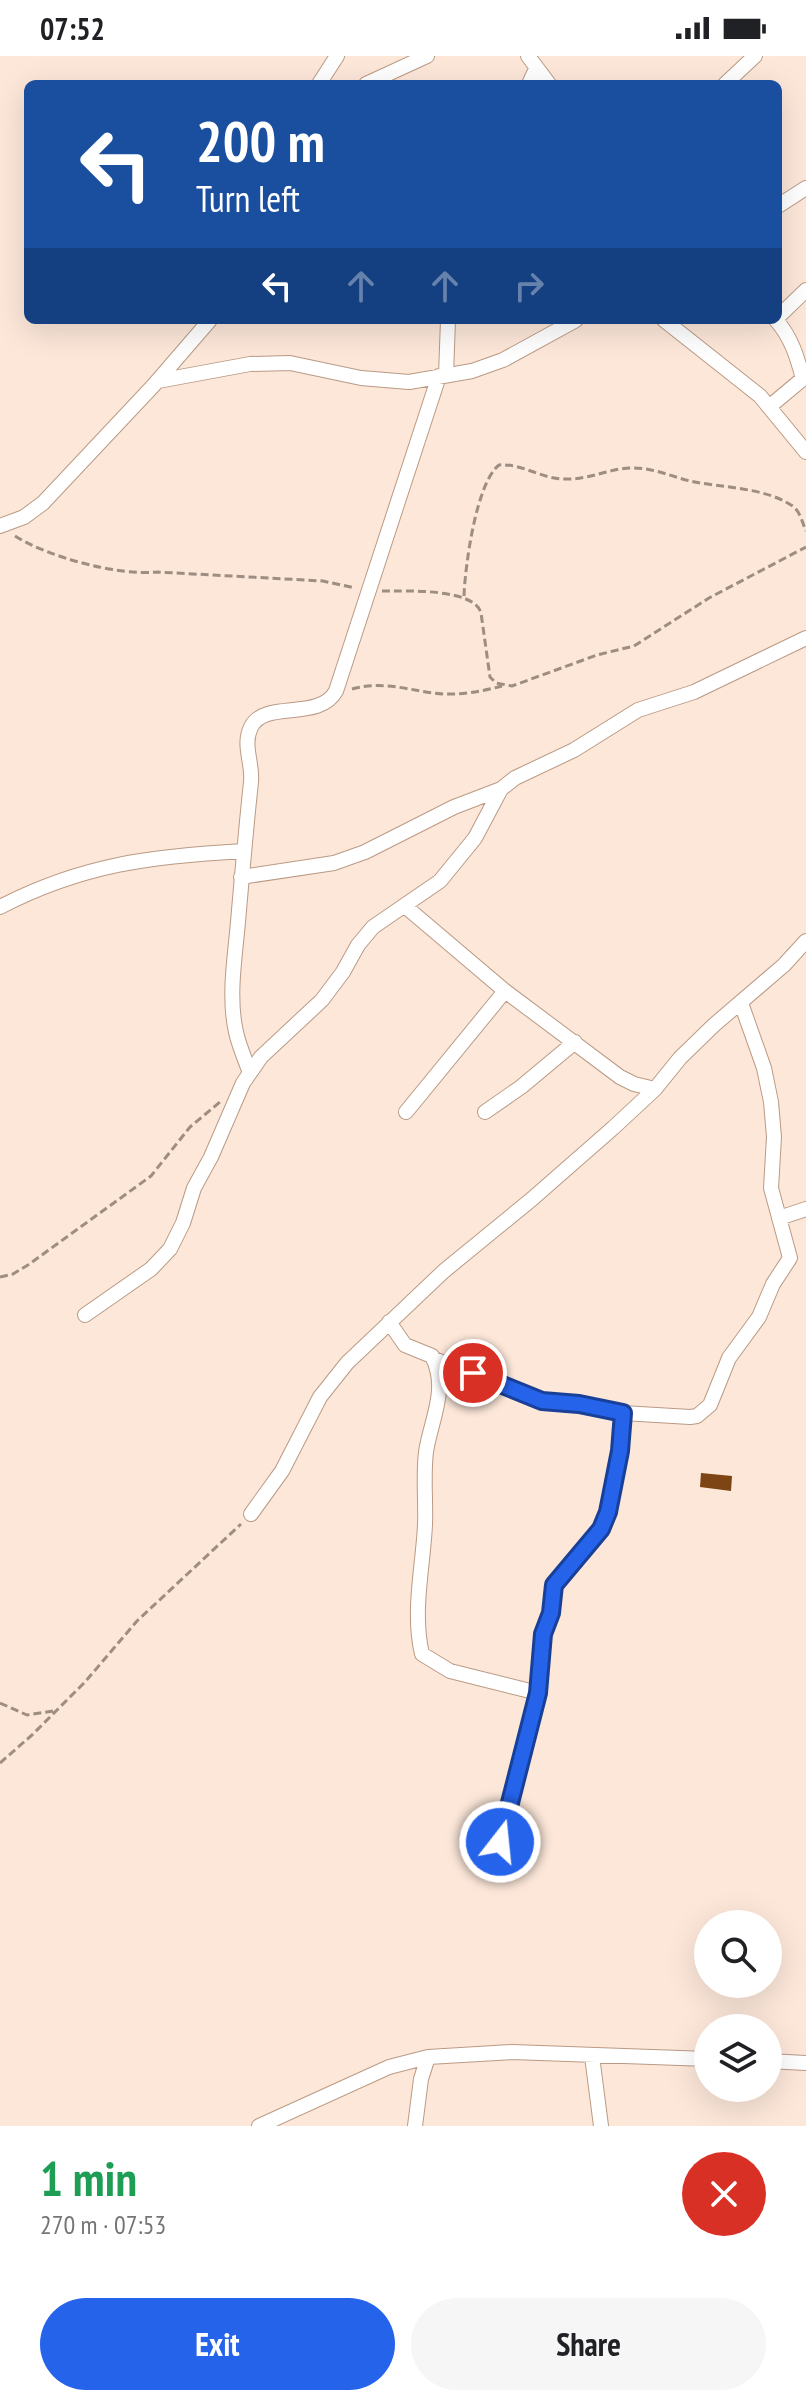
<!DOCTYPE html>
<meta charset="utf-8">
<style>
:root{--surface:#fff;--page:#f6f6f6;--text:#202124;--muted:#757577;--accent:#2563eb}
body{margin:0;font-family:"PT Sans Narrow",sans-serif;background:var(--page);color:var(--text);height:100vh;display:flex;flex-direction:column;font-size:30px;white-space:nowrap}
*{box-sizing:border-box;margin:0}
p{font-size:26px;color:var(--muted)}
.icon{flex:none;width:44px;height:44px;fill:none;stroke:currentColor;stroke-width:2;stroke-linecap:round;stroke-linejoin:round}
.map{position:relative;height:2070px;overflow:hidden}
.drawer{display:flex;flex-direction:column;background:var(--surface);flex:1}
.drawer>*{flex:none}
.top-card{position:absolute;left:24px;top:24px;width:758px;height:244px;border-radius:12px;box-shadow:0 8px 32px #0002;background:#1a4fa0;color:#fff;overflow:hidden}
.buttons{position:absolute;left:694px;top:1854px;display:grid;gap:16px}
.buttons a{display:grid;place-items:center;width:88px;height:88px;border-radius:50%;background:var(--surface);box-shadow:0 8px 32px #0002;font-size:40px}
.pin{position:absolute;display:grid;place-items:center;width:68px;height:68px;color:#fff;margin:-34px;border:4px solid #fff;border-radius:50%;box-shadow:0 2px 8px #0007}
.me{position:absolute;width:88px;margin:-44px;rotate:16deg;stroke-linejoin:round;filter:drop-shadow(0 0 6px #0008)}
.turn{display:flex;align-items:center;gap:28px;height:168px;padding:0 40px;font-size:36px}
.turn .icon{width:104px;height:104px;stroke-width:2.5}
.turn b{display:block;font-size:56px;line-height:68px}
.lanes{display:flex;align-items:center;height:76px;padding:0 40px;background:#0003;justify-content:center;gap:40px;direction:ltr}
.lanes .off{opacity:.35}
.round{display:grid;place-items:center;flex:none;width:84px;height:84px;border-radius:42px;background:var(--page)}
.overview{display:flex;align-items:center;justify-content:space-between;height:136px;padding:0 40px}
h1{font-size:48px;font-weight:600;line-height:60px;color:#1e9e55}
.cta{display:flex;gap:16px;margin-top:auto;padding:16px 40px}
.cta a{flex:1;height:92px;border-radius:48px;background:var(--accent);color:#fff;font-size:32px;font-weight:600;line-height:92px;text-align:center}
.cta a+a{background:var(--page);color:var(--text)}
.status{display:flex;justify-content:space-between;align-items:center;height:56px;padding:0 40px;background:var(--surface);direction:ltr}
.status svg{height:22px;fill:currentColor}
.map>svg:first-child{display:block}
</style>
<div class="status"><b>07:52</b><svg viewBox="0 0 49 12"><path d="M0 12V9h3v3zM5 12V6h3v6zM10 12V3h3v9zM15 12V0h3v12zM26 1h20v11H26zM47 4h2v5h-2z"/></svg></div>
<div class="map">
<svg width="806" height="2070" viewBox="0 0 806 2070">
<rect width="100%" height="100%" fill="#fce7d9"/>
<!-- building -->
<path fill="#7c4513" d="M701,1417L732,1420L731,1435L700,1431Z"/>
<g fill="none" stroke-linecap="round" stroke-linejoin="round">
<!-- street casing -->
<g stroke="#ba9a84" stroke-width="16">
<path id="street" d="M528,0L549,28
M319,28L337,0
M366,28L427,0
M529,28L536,13
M725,28L755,0
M778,150L806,132
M778,261L806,234
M664,264L760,340L806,396
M776,264C791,281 797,300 803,323
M446,319L448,264
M158,325L250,308L290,307L361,322L409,326L472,315L503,304L576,264
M769,351L806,320
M0,470L24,461L43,447L153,330L210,264
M241,821L334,807L365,796L454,751L501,733
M0,851C83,808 153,800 244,795
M406,851L505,935L620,1021L634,1028L655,1033
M250,1017C245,1003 239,990 236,976C228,941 235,901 238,866C242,819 246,772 251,726C253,707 242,689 251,671C265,643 319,666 336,635L439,320
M406,1056L505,935
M485,1056L521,1031L575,986
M779,1162L806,1153
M85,1259L151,1213L170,1193L183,1167L194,1132L211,1101L243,1027L261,1001L322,944L343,916L358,889L373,871L440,825L475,782L501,733L515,722L574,694L638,654L694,636L806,582
M389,1266L405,1289L432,1300C449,1333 431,1363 426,1396C423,1420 426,1445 425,1469C423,1511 412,1556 422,1598L450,1615L538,1637
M434,1303L542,1345L579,1348L623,1357L690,1361L697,1360L710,1349L729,1302L759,1261L773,1228L790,1202L771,1132L774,1081L771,1046L764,1012L741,947
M251,1458L282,1415L320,1341L347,1307L444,1215L532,1143L613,1072L655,1033L680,1002L714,969L784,909L806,885
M500,1786L538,1637L543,1578L551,1557L554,1529L601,1473L608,1456L620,1395L623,1357
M592,2000L601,2070
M768,2005L806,2007
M259,2070L389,2011L428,2001L512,1996L708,2003
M415,2070L421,2023L428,2001"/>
</g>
<!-- path -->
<path stroke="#9e8d81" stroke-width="3" stroke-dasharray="8 4" stroke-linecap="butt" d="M15,480C48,501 118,520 157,516L323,525L355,532
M382,535C406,535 474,532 481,557L490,621L496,627L512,630L597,599L634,590L709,542L806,491
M464,540C465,511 476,427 499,409C521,407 542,423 564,423C589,424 607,413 630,412C651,411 670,420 690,425C722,432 763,431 791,449C800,454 802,466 806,475
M352,633C381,625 405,633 433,637C456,640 480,636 502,630
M0,1221L13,1218L28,1209L151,1120L190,1071L220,1046
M0,1647L27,1659L53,1655
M0,1707L32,1679L85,1626L137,1565L241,1468"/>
<!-- street -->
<use href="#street" stroke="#fff" stroke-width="14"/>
</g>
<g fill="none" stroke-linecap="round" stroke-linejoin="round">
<!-- route casing -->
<g stroke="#184099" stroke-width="20">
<path id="route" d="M473,1317L542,1345L579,1348L623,1357L620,1395L608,1456L601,1473L554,1529L551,1557L543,1578L538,1637L500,1786"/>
</g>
<!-- route -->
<use href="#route" stroke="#2563eb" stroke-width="14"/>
</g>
</svg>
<div class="buttons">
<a><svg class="icon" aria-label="search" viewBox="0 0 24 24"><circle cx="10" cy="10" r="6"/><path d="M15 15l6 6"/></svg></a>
<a><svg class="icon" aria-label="layers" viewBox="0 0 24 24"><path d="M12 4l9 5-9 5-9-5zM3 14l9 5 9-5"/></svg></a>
</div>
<div class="pin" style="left:473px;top:1317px;background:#d93025"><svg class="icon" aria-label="arrive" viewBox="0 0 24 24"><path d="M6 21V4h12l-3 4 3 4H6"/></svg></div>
<svg class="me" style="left:500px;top:1786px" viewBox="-20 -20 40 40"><circle r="17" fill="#2563eb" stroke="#fff" stroke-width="3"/><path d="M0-11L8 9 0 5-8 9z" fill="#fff"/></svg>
<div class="top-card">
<div class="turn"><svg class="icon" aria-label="left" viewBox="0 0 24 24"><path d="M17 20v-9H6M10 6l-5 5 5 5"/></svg><div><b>200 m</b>Turn left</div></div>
<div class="lanes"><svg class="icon" aria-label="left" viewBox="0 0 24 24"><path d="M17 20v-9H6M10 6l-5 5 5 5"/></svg><svg class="icon off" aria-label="ahead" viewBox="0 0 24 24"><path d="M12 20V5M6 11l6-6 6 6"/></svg><svg class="icon off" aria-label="ahead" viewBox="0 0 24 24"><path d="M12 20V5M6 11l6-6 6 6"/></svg><svg class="icon off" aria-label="right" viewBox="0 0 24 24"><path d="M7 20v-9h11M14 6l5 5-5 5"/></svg></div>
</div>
</div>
<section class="drawer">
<div class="overview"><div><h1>1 min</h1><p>270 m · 07:53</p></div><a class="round" style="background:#d93025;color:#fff"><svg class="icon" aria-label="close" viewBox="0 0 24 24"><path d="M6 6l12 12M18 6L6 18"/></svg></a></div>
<div class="cta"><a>Exit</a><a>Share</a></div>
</section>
